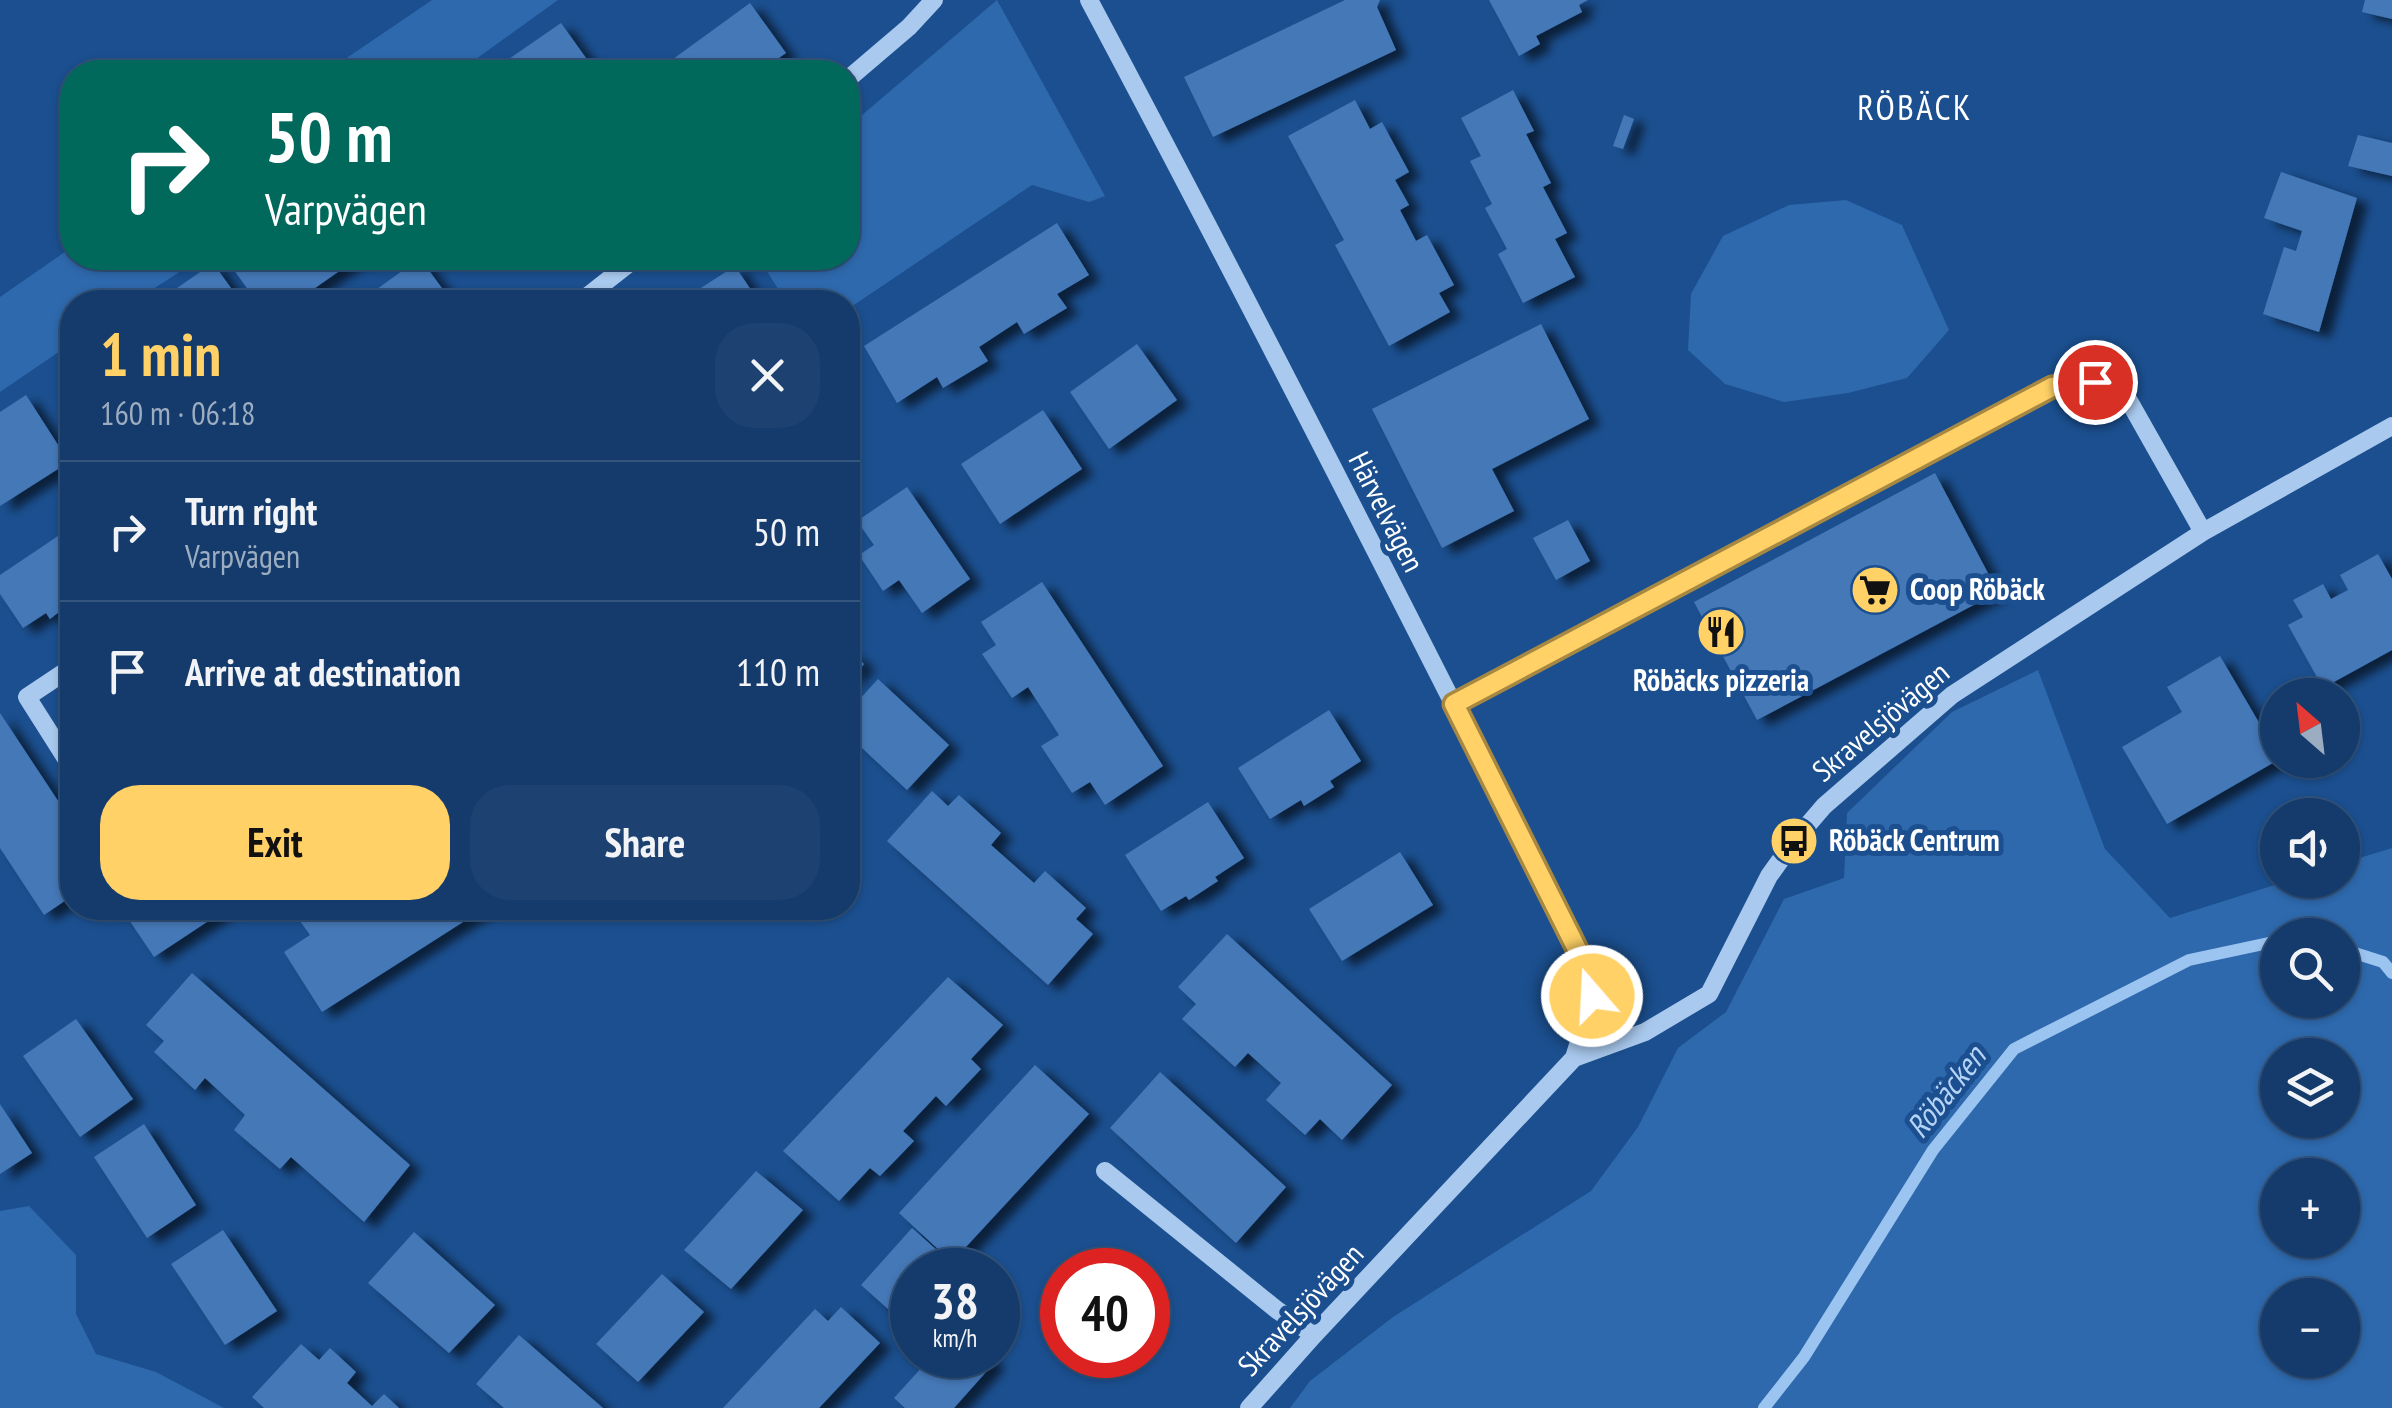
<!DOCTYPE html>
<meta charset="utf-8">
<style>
:root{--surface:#143b6b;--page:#1d4271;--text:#f1f3f6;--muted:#9dadc1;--line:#33557e;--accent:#ffd166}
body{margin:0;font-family:"PT Sans Narrow",sans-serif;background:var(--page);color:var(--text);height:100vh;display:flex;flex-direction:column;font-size:38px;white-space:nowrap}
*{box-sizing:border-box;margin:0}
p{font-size:32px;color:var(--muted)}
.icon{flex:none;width:55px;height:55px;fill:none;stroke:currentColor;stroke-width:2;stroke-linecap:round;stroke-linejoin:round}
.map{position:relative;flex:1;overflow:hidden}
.sheet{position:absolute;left:60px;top:290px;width:800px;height:630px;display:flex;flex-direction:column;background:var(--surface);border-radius:40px;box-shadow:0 2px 8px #0004,0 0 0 2px var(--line)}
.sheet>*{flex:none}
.top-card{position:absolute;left:60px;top:60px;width:800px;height:210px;border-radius:40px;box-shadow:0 2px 8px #0004,0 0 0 2px var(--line);background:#00695c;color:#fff;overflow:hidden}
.needle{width:65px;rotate:332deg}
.fabs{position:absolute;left:2260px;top:678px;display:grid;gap:20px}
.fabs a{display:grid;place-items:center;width:100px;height:100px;border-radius:50%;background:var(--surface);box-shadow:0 2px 8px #0004,0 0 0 2px var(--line);font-size:50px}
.speed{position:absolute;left:890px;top:1248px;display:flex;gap:20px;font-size:50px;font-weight:700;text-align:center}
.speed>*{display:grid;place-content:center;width:130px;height:130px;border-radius:50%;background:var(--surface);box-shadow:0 2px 8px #0004,0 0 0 2px var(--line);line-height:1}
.speed small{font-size:25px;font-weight:400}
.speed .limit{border:15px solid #d22;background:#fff;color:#111}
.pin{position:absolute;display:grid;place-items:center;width:85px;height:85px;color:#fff;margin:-42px;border:5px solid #fff;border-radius:50%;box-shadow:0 2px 10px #0007}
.me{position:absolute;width:110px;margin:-55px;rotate:341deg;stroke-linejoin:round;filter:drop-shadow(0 0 8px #0008)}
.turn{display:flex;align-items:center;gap:35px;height:210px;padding:0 40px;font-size:45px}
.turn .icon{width:130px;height:130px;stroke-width:2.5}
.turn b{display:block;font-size:70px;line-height:85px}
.round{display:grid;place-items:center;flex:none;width:105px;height:105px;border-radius:40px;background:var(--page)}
.head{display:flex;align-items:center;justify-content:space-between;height:170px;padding:0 40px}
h1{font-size:60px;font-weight:600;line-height:75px;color:var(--accent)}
.button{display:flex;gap:20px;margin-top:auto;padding:20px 40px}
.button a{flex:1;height:115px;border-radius:40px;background:var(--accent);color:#111;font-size:40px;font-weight:600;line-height:115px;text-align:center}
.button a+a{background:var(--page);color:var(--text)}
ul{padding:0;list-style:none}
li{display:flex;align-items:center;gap:30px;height:140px;padding:0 40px;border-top:2px solid var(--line)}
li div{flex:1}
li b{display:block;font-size:38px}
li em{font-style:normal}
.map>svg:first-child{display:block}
</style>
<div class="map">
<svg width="2392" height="1408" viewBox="0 0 2392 1408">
<defs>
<filter id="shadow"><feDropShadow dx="11" dy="6" stdDeviation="5" flood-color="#0009"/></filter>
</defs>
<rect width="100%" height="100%" fill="#1b4f8f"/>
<!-- green -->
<path fill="#2e69ad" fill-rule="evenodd" d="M432,0H558L458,72H326Z
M997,0L1105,196L1089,202L1032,185L848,309V302H786L759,258H848V127Z
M1846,200L1902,225L1949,330L1907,378L1848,393L1784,402L1725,384L1688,350L1691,294L1723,236L1789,205Z
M72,247V258H201L133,302H72V343L0,392V297Z
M2038,670L2105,849L2170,918L2290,880H2342L2343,863L2392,848V1408H1290L1310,1381L1393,1317L1591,1191L1638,1127L1678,1048L1726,1012L1784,899L1844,878L1847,813L1952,712ZM2278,935H2342V1000H2278ZM2342,1055V1120H2278V1055ZM2278,1175H2342V1240H2278ZM2278,1295H2342V1360H2278Z
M29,1206L76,1255V1314L96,1354L156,1372L224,1408H0V1211Z"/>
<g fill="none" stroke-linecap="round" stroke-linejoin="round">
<!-- stream -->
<path stroke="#9cc4f0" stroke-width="12" d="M2342,949L2383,962L2392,973
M1764,1408L1804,1357L1933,1150L2014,1049L2189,960L2278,941"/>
</g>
<!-- building -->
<path fill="#4478b7" filter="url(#shadow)" d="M1345,0H1380L1377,7L1396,50L1213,137L1184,77Z
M1489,0H1588L1579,5L1582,12L1536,36L1540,44L1519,56Z
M2365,0H2392V19L2362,12Z
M750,3L786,53L766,67L771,72H677L669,62Z
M561,23L596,72H490Z
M1513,90L1534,131L1526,134L1551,183L1543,187L1567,233L1555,239L1575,277L1523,303L1498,254L1507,249L1485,208L1492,204L1470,161L1481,156L1461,118Z
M1355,100L1370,129L1382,122L1409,172L1395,180L1409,205L1400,210L1416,241L1427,235L1454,285L1439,293L1450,312L1389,346L1335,245L1344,240L1288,136Z
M1624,115L1634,119L1623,149L1613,146Z
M2358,135L2392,143V176L2348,166Z
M2281,172L2357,198L2319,332L2263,314L2284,247L2296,251L2302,231L2264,218Z
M1057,223L1089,275L1057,294L1067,308L1024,334L1017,322L979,347L988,361L943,388L937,377L897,403L864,346Z
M228,258H358L295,302H257L226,259Z
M420,258L452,302H359Z
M213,263L241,302H157Z
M735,266L759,302H679Z
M1541,324L1589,419L1492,469L1514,511L1442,548L1372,409Z
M1137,344L1177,400L1109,449L1070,392Z
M26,395L69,462L0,506V412Z
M1043,410L1082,469L1000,524L961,464Z
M1935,473L1998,592L1757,720L1694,602Z
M907,487L970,579L922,613L899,580L883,591L859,555L874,545L857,521Z
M1568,520L1590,561L1556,580L1533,538Z
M64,532L72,545V602L50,619L46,613L23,628L0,594V575Z
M2378,554L2392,579V650L2323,688L2288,625L2303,617L2293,600L2323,584L2331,599L2348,590L2340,575Z
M1042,582L1163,766L1105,805L1090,782L1072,793L1041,746L1059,735L1028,687L1012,698L982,654L996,645L981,622Z
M848,649L864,664L848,683Z
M2220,656L2278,755V760L2167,824L2122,747L2182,712L2167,687Z
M878,679L949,745L907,790L848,735V712Z
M1329,710L1361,761L1330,781L1334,787L1304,806L1301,800L1270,819L1238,768Z
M0,713L72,822V896L44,915L0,848Z
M932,791L948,806L959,795L1001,833L991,845L1034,883L1045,871L1086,908L1076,919L1093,934L1048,985L887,841Z
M1208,802L1244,858L1215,877L1218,881L1189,900L1186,896L1161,911L1125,855Z
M1400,852L1433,905L1342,961L1309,909Z
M121,908H228L154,957Z
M322,908H485L322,1012L284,952L310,935L300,921Z
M1227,934L1392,1085L1342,1140L1320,1119L1305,1135L1266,1100L1281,1083L1248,1053L1235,1067L1182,1019L1196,1004L1178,987Z
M192,973L410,1165L364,1222L291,1157L280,1169L234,1130L245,1115L205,1078L195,1090L154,1052L164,1041L146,1025Z
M948,977L1003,1025L971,1059L981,1069L946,1106L936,1096L903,1131L914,1141L880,1176L870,1168L839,1201L783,1151Z
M76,1019L133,1099L80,1137L23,1056Z
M1035,1065L1089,1114L952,1262L899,1213Z
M1160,1072L1286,1187L1236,1243L1110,1128Z
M0,1104L32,1153L0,1174Z
M144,1124L196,1205L147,1238L94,1157Z
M756,1171L803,1210L731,1289L684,1250Z
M912,1228L948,1260L939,1270H912V1300L897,1317L861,1285Z
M223,1230L277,1311L225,1345L171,1264Z
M414,1232L495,1305L449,1353L368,1283Z
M662,1274L704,1312L638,1382L596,1344Z
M841,1307L880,1343L819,1408H723L815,1309L828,1321Z
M519,1335L603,1408H504L476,1384Z
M301,1344L319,1360L330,1348L356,1372L347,1383L372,1406L384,1394L399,1408H264L252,1397Z
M933,1355H985L994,1363L954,1408H905L894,1398Z"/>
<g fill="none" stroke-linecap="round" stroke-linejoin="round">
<!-- minor -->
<path stroke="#a9c9ee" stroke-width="18" d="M1089,0C1260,321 1425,646 1588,971L1593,996L1574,1058
M848,79L909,27L934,0
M580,302L636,258
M72,667L27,697L72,768
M1454,704L2052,387L2095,382L2129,401L2203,532
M1105,1171L1277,1310L1314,1335
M1249,1408L1314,1335L1574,1058L1645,1032L1709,994L1769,876L1794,841L1824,806L1952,695L2203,532L2392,426"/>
</g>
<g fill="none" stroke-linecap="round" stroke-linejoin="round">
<!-- route casing -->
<g stroke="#a68842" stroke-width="25">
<path id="route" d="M1592,996L1588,971L1454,704L2052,387L2095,382"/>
</g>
<!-- route -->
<use href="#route" stroke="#ffd166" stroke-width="18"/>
</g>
<!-- icons -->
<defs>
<g id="supermarket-disc" transform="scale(2.5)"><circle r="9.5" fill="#ffd166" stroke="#1b4f8f"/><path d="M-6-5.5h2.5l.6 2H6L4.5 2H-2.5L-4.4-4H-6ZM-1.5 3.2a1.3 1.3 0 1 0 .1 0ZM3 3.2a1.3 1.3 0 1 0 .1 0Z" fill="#111"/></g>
<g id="restaurant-disc" transform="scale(2.5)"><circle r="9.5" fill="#ffd166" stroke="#1b4f8f"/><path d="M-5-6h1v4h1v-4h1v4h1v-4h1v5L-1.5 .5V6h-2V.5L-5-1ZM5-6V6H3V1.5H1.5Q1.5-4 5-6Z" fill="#111"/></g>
<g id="bus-disc" transform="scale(2.5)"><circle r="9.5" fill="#ffd166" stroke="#1b4f8f"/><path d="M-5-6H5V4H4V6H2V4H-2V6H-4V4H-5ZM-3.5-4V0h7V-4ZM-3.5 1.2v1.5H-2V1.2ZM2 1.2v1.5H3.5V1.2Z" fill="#111"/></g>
</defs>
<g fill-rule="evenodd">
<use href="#supermarket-disc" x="1875" y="590"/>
<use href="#restaurant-disc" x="1721" y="632"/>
<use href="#bus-disc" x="1794" y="841"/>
</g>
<g text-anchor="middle" stroke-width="10" stroke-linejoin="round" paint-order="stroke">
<!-- street labels -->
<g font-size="30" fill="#fff" stroke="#1b4f8f">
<text transform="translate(1386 512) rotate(63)" y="10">Härvelvägen</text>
<text transform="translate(1881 722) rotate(-40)" y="10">Skravelsjövägen</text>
<text transform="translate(1301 1310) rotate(-47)" y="10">Skravelsjövägen</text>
</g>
<!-- poi labels -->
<g font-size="30" font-weight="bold" fill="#fff" stroke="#1b4f8f" text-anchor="start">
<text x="1910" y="600">Coop Röbäck</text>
<text x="1721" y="691" text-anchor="middle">Röbäcks pizzeria</text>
<text x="1829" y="851">Röbäck Centrum</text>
</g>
<!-- water labels -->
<g font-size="32" font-style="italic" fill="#b5d3f5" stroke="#1b4f8f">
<text transform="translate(1946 1092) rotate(-52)" y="11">Röbäcken</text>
</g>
<!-- quarter labels -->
<g font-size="35" letter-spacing="2.5" fill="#fff" stroke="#1b4f8f">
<text x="1915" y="120">RÖBÄCK</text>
</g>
</g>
</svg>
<div class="fabs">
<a><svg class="needle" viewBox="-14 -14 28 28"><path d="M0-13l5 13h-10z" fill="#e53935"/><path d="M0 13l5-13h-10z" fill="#9dadc1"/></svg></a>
<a><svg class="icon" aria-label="sound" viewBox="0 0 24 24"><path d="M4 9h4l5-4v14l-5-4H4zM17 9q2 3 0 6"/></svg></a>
<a><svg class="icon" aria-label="search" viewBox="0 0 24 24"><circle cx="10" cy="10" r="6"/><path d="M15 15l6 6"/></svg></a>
<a><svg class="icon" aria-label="layers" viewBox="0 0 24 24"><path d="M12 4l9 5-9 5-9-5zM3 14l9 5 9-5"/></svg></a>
<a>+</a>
<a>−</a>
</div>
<div class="speed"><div>38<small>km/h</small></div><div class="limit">40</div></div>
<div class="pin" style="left:2095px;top:382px;background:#d93025"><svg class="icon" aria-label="arrive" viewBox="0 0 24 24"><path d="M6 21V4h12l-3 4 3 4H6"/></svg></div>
<svg class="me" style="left:1592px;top:996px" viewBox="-20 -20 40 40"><circle r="17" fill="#ffd166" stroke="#fff" stroke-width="3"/><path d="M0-11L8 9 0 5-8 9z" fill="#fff"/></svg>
<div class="top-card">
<div class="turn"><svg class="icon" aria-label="right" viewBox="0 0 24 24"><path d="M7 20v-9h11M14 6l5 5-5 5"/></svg><div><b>50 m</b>Varpvägen</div></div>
</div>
<section class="sheet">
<div class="head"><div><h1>1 min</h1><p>160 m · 06:18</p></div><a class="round"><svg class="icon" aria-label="close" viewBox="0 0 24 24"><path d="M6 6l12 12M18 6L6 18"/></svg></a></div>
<ul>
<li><svg class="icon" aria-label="right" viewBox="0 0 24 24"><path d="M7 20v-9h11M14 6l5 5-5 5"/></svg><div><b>Turn right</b><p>Varpvägen</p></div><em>50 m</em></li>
<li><svg class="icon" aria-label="arrive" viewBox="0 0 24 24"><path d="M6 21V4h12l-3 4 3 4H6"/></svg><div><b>Arrive at destination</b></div><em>110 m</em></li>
</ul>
<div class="button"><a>Exit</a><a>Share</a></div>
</section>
</div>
